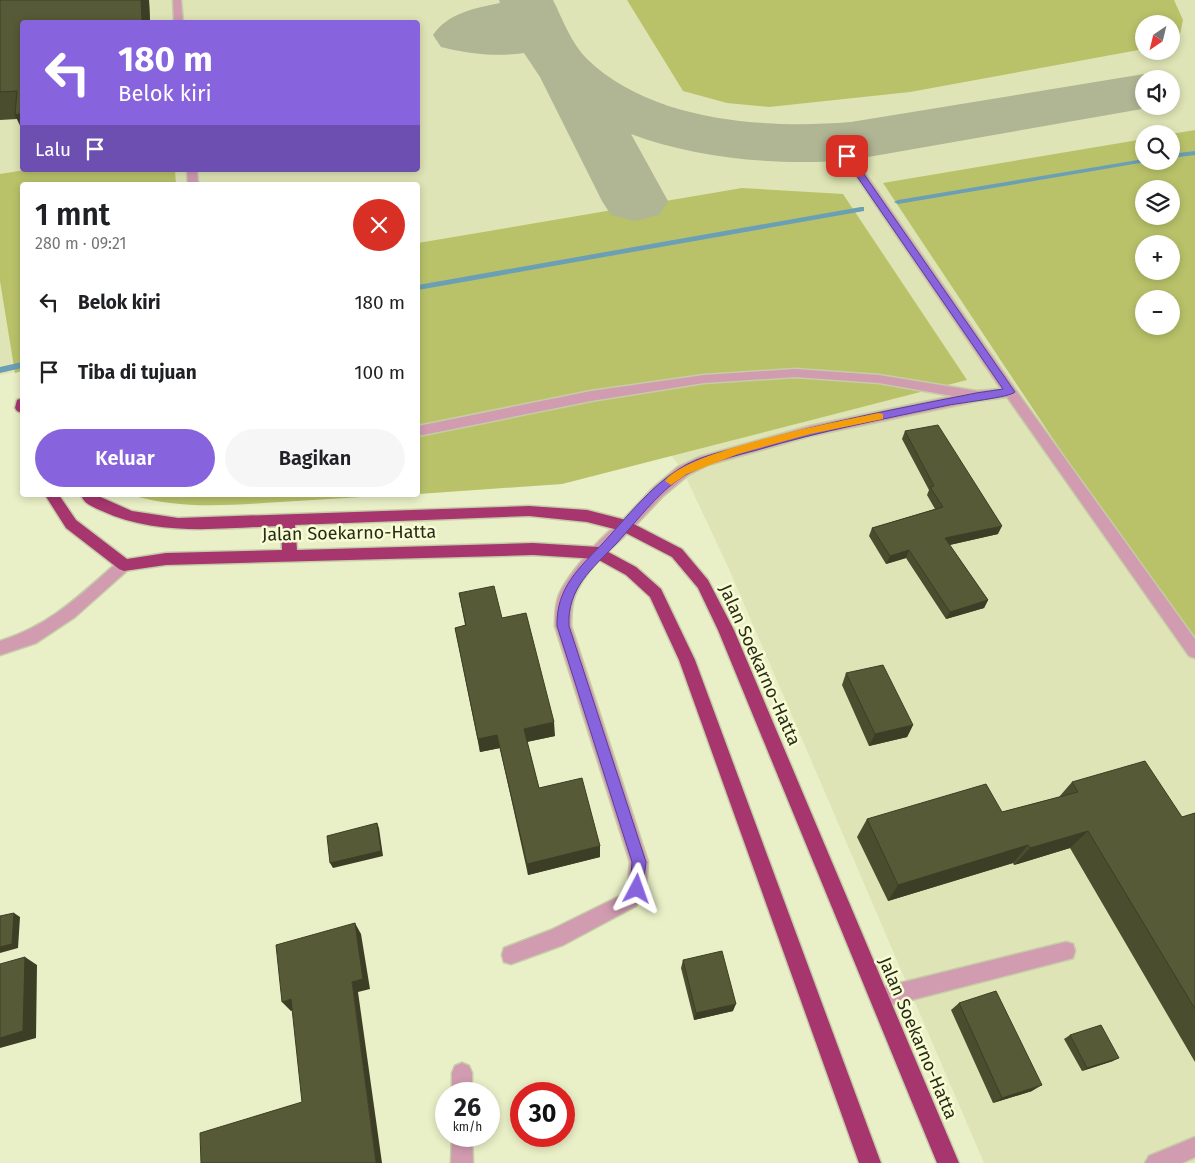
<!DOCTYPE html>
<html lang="id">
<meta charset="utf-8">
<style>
:root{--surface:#fff;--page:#f6f6f6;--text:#202124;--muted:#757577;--accent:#8763de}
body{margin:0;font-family:"Fira Sans",sans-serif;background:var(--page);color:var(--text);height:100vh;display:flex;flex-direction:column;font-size:19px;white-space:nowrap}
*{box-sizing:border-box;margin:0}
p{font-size:16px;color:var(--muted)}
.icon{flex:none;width:28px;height:28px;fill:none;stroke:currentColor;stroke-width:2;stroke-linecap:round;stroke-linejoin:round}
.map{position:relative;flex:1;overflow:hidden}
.sheet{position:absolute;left:20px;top:182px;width:400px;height:315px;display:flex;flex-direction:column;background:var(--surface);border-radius:5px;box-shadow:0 2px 8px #0003}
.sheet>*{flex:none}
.hud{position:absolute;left:20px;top:20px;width:400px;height:152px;border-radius:5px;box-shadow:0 2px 8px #0003;background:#8763de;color:#fff;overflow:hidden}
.needle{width:32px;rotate:215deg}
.controls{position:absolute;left:1135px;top:15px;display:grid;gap:10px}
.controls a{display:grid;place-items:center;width:45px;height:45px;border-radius:50%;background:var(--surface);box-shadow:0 2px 8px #0003;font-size:25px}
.speed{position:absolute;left:435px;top:1082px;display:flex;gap:10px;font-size:25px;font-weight:700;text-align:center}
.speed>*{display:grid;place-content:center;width:65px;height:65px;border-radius:50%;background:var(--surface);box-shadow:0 2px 8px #0003;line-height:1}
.speed small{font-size:12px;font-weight:400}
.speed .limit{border:8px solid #d22;background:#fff;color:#111}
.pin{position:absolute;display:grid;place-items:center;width:42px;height:42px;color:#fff;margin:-21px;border-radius:10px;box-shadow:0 2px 8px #0006}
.me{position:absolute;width:55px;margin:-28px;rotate:4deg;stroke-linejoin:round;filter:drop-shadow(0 0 4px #0008)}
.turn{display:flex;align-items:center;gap:18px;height:105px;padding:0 15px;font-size:22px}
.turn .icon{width:65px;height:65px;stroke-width:2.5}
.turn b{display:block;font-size:35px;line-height:42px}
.then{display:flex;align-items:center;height:48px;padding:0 15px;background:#0003;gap:10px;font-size:19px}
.round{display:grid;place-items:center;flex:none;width:52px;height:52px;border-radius:26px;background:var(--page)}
.head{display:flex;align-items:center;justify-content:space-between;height:85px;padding:0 15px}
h1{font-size:30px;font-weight:600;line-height:38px}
.action{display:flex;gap:10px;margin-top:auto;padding:10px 15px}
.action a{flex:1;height:58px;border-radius:30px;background:var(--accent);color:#fff;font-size:20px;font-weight:600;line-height:58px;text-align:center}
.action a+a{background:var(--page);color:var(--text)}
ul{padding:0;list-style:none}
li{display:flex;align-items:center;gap:15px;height:70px;padding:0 15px}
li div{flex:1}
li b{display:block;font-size:19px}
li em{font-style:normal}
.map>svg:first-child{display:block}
</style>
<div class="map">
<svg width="1195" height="1163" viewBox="0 0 1195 1163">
<rect width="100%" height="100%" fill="#e9efc6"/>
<!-- built -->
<path fill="#dee4b5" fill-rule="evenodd" d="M0,0H1195V1163H984L729,569L683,471L671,455L562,484L418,494V185H22V371L0,375ZM22,22H418V170H22ZM1144,24H1171V51H1144ZM1144,79H1171V106H1144ZM1144,134H1171V161H1144ZM1144,189H1171V216H1144ZM1144,244H1171V271H1144ZM1144,299H1171V326H1144Z"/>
<!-- green -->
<path fill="#b9c269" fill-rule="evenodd" d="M627,0H1174L1183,20L1180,34L1171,39V24H1144V49L910,92L769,107L727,103L683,91Z
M1195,130V636L1186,639L883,183L1144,139V161H1171V134ZM1144,189H1171V216H1144ZM1144,244H1171V271H1144ZM1144,299H1171V326H1144Z
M25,170H175L176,185H22V371L15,373L0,281V174Z
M742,188L843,194L967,380L562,484L418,494V243Z
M132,495H395C356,497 318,500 280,502C230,505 180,510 132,495Z"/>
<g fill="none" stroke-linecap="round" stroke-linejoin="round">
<!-- stream -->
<path fill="#6a9fb6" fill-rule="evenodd" d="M1195,151V155L1171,158V154Z
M1144,159V161H1147L1146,162L898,204L894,202L898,200Z
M861,207H864V211L418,290V285Z
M22,362V368L0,373V367Z"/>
<!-- taxiway -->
<path fill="#b0b594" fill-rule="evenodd" d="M499,0H553C563,20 571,43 587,59C652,122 766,129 851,122L1144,74L1163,79H1144V106H1159L851,160C780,166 697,159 631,134L668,201L659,215L635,221L611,215L602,201L540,77L524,53C495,57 469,54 441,47L433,35C448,13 475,8 500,3Z
M1171,88L1174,92L1171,96Z"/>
<!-- lane casing -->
<g stroke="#c6cca7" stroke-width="3">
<path id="lane" d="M173,0H181L183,22H174Z
M838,139L842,140L1015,389L1195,639V658L1189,656L1007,397L977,401L810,436L708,465L688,475L663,496L631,530L626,532L621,530L619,526L621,522L653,488L678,467L699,457L810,426L953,396L879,383L795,377L704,383L591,401L418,436V426L591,391L704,375L795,369L879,375L977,391L1001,389L833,142Z
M187,170H197L198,185H188Z
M1066,942L1073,944L1075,951L1073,958L1066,960L880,1008L873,1005L870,998L873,991L880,988Z
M462,1063L469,1066L472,1073V1094H452V1073L455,1066Z
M452,1136H472L473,1163H451Z
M1195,1137V1157L1182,1163H1145L1149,1156Z"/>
</g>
<!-- street casing -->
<g stroke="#c6cca7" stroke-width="3">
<path id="street" d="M626,520L631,522L633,526L631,530C612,548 585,569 575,595C571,605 571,616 571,626L648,862L646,889L636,906L563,945L511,964L504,962L502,955L504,948L551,930L624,894L628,886L630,862L555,626C555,616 555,605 559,595C567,576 607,527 626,520Z
M124,559L129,561L131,565L129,569L75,617L36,643L0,655V641C51,625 80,595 119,561Z"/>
</g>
<!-- highway casing -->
<g stroke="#c6cca7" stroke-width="3">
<path id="highway" d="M22,398V413L17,411L15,408L17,400Z
M45,495H59L76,520L127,559L166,553L282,550L281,526C221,528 158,537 102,511C93,507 84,504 81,495H96L132,511L178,518L529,506L587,510L626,520L682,549L708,580L734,630L959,1163H937L718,630L698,588L672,557L622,531L587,522L529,516L295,525L297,550L533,543L599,547L636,567L661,589L695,660L881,1163H859L679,660L650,597L626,575L597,559L533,555L166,565L124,571L119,569L66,528Z"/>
</g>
<!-- lane -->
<use href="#lane" fill="#d19bb0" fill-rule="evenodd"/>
<!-- street -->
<use href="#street" fill="#d19bb0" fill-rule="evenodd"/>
<!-- highway -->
<use href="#highway" fill="#a6366d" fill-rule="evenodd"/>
</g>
<!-- wall -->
<path fill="#4a4d2e" d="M0,0H149L150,22H22L17,119L0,120Z
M905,431L998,534L949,545L988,600L984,608L946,619L906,558L886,564L869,536L872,528L935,509L927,495L929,490L902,439Z
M459,593L502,618L555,736L527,742L539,788L600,846V857L528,875L500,748L480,752L455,628L465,625Z
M846,673L913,725L907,737L869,746L842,685Z
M1072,782L1182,817L1195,813V1062L1070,848L1014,865L1013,863L888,901L857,837L867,819L1002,812L1059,797Z
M683,960L733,1011L694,1020L681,968Z
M959,1003L1032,1091L993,1103L951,1010Z
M1070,1035L1113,1061L1082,1071L1064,1039Z"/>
<!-- shaded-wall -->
<path fill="#3c3f26" d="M141,0H149L150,22H142Z
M22,113V130L15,115Z
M1002,526L998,534L941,547L945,538Z
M909,550L906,558L886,564L890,556Z
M988,600L984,608L946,619L950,612Z
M554,722L555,736L526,742L524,729Z
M913,725L907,737L869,746L875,734Z
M497,735L500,748L480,752L478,739Z
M377,823L379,828L383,856L333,868L330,863Z
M1088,831L1070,848L1014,865L1030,848Z
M1028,845L1013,863L888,901L898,885Z
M600,846V857L528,875L527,864Z
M14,913L20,917L18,948L0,953V947Z
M355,923L361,934L370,989L358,992L382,1163H376L352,982Z
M25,957L37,965L36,1038L0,1048V1038Z
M291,999L299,1009L291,1011L282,1002Z
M736,1004L733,1011L694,1020L696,1013Z
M1119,1058L1113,1061L1082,1071L1087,1068Z
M1042,1085L1032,1091L993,1103L1002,1098Z"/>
<!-- building -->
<path fill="#565a36" stroke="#3c3f26" d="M0,0H141L142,22H22V113L15,115L17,91L0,92Z
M938,425L1002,526L945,538L988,600L950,612L909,550L890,556L872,528L943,507L930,487L934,486L905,431Z
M494,586L502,618L526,613L554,722L524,729L539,788L582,778L600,846L527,864L497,735L478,739L455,628L466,625L459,593Z
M883,665L913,725L875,734L846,673Z
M1145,761L1182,817L1195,813V1009L1088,831L1030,848L1028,845L898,885L867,819L986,784L1002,812L1078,792L1072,782Z
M377,823L381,851L330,863L327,836Z
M14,913L12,944L0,947V916Z
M355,923L363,979L352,982L376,1163H201L200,1133L302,1102L291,999L282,1002L276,945Z
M722,951L736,1004L696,1013L683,960Z
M25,957L23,1031L0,1038V964Z
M996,991L1042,1085L1002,1098L959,1003Z
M1101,1025L1119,1058L1087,1068L1070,1035Z"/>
<!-- route -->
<path fill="#8763de" stroke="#584090" d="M845,154H850L1015,392C1011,397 960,403 949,405C885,419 820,431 757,450C734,456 710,462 689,473C662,487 637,521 616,544C592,569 567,588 569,626L646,862L642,894L637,896L632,894L630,889L632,862L557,626C556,588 579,568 603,543C627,517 650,487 679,469C700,455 727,451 751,444C825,422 901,408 976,393L1003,389L843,156Z"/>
<!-- slow -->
<path fill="#f59e0b" d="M879,413L883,414V419L810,434L738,454L687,474L671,485L665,481C685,451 840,421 879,413Z"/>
<g text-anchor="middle" stroke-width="5" stroke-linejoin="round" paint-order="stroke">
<!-- street labels -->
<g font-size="18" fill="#282a1b" stroke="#f7fcd3">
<text transform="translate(349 533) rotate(-1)" y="6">Jalan Soekarno-Hatta</text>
<text transform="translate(760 665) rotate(66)" y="6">Jalan Soekarno-Hatta</text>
<text transform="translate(918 1038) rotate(67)" y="6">Jalan Soekarno-Hatta</text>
</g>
</g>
</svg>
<div class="controls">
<a><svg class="needle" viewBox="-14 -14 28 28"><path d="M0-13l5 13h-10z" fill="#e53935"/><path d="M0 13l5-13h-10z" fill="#757577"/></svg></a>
<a><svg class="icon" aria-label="sound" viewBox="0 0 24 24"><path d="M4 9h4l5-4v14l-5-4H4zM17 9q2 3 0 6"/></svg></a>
<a><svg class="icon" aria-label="search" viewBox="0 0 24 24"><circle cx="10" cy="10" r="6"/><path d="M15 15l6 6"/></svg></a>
<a><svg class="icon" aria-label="layers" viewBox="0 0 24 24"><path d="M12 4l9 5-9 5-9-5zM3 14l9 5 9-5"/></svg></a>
<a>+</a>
<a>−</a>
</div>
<div class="speed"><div>26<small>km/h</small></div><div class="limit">30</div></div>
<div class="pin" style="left:847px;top:156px;background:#d93025"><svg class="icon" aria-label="arrive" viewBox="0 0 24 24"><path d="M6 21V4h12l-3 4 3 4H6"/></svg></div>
<svg class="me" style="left:637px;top:889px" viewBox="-20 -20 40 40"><path d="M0-17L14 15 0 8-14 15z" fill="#8763de" stroke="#fff" stroke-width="4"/></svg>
<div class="hud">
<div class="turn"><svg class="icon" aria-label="left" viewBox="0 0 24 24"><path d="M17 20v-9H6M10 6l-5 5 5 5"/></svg><div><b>180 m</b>Belok kiri</div></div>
<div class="then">Lalu<svg class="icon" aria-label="arrive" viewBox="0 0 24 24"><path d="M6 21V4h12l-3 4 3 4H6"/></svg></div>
</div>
<section class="sheet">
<div class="head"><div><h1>1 mnt</h1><p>280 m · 09:21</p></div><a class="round" style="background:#d93025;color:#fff"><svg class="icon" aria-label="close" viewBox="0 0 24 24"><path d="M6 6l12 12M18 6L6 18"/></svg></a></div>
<ul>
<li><svg class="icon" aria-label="left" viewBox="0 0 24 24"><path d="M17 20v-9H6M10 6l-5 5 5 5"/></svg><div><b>Belok kiri</b></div><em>180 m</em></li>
<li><svg class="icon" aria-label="arrive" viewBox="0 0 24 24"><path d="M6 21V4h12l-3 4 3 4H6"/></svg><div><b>Tiba di tujuan</b></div><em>100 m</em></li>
</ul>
<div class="action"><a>Keluar</a><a>Bagikan</a></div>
</section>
</div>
